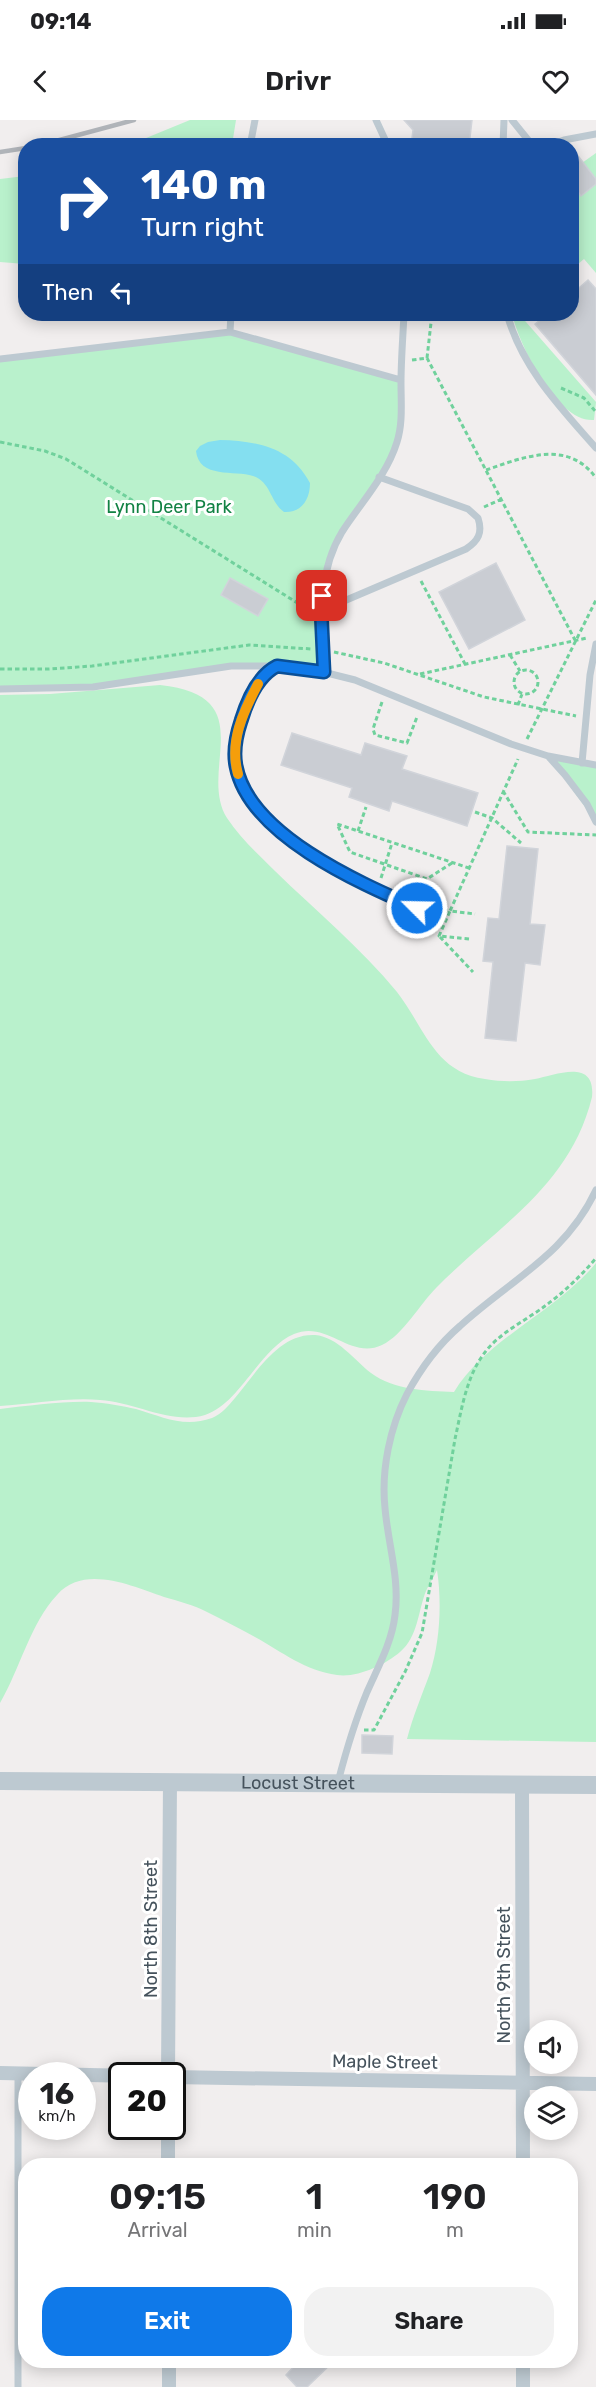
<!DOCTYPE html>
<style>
:root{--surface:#fff;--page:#f2f2f2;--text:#202124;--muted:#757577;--accent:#0f79e9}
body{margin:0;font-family:Rubik,sans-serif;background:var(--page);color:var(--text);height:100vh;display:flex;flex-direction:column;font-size:22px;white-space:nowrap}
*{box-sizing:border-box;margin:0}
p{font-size:20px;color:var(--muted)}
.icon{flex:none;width:33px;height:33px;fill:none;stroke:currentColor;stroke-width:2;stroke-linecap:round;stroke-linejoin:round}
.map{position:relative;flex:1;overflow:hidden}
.details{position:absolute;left:18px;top:2038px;width:560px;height:210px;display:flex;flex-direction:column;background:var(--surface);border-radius:24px;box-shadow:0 3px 15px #0003}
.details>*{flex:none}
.hud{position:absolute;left:18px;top:18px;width:561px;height:183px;border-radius:24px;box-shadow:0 3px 15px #0003;background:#1a4fa0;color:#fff;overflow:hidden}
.fabs{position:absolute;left:524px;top:1900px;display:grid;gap:12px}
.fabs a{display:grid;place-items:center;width:54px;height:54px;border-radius:50%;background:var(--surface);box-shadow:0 3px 15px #0003;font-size:30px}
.speed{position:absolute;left:18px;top:1942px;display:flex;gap:12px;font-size:30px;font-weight:700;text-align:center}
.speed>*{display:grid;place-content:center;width:78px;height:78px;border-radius:50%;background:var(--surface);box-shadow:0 3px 15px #0003;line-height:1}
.speed small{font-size:15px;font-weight:400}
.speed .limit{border:3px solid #111;border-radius:9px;background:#fff;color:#111}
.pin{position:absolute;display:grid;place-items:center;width:51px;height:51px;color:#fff;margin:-26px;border-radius:12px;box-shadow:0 3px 9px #0006}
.me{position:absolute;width:66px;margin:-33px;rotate:293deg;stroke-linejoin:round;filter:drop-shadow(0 0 4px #0008)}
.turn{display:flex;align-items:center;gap:21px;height:126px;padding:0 24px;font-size:27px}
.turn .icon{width:78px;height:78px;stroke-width:2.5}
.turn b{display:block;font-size:42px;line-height:51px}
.then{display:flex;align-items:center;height:57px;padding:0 24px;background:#0003;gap:12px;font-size:22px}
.eta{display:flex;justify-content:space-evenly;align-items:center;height:102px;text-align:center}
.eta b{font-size:36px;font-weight:600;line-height:42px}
.button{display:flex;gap:12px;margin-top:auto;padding:12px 24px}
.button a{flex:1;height:69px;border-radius:24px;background:var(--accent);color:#fff;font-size:24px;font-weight:600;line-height:69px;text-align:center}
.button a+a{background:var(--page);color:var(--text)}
.status{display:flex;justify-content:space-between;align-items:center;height:42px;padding:0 30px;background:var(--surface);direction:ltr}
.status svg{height:16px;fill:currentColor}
header{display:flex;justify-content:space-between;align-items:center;height:78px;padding:0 24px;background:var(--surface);font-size:27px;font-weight:600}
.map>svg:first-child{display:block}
</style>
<div class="status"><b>09:14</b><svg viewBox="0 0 49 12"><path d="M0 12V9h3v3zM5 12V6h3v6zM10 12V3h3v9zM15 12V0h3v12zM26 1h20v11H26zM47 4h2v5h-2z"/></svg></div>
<header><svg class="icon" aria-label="back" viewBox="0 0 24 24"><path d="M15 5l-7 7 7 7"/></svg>Drivr<svg class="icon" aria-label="heart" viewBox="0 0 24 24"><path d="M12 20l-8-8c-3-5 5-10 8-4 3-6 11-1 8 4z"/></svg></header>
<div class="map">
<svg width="596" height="2267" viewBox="0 0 596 2267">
<rect width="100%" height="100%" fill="#f1eeee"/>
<!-- green -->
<path fill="#b9f1cc" d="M190,0H236L232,25H129Z
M596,33V153L584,139L572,149V50Z
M25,56V144L0,142V59Z
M512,194H519L596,282L594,300C557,303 519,224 512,194Z
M230,212L401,260V300L389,342L340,415L323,463V552L257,545L119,564L0,569V240Z
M160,565C263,576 197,650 227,698C240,718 259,735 275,751C316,791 361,828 397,872C425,908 434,952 485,959C502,962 518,962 535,959C554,956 596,937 592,977C570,1067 496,1107 436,1168C420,1184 403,1215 382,1225C350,1240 327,1200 294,1214C259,1229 240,1284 205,1295C171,1305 135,1282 100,1280C70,1277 31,1284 0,1286V575L50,574Z
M548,636L596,645V702Z
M596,1143V1622L407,1619C413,1596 422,1575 430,1553C440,1522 442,1482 437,1450C434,1457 429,1464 426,1471C418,1491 418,1517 400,1532C385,1545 357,1558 337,1555C306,1551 282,1532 255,1517C239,1508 223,1500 207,1492C194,1485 178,1481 164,1477C132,1466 84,1444 57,1475C30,1504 20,1549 0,1583V1289C28,1286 63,1281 91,1282C105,1283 123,1286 136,1289C163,1297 184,1308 212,1298C222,1294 228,1286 235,1278C256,1253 279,1213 315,1215C338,1217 354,1240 371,1253C394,1270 426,1271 454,1272C487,1218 556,1192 596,1143Z"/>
<!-- water -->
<path fill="#84dff0" d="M220,320C257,321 291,327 310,363C310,380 301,393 284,392C270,382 271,362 253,356C235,350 199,359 196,331L200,326L208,322Z"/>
<!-- building -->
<path fill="#cacdd3" stroke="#d1d4da" stroke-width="1.5" d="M404,0H472L469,26H411L413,10Z
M572,28L596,59V64L581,76L572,64Z
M588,160L596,169V275L535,204L548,194H572V174Z
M496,443L525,500L469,529L439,472Z
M230,458L268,479L258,496L221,475Z
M292,613L361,635L365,623L407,636L402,649L478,673L467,706L392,681L389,691L349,677L352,668L281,645Z
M507,726L538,729L530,804L545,805L540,845L525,843L516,921L485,918L493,842L483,841L488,798L499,799Z
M362,1615L393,1616L392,1634L362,1633Z
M299,2241H334L307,2267H297L286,2255Z"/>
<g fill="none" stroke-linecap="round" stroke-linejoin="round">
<!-- path -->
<path stroke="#70d19c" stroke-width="3" stroke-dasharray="4.5 3" stroke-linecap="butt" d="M519,199L526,194
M427,238L432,194
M412,240L427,238L575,520
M561,268L584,278L596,292
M0,322L45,331L66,339L312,492
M486,350C524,337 568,319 596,358
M484,387L502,379
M421,461L465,544
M334,532L384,543L484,577L576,596
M510,535L520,551
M0,549H49L92,546L249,525L312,529
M514 562a12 12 0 1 1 24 0a12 12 0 1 1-24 0Z
M420,554L587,518
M382,582L373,609L375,615L407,623L417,597
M518,585L522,574
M527,619L596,480
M503,671L528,712L596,715
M475,692L492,698L521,723
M358,711L366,687
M452,743L427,759L350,732L337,704L469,748
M381,758L392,723
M428,789L450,791L518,639
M440,817L473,852
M469,819L439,816L450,791L475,794
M364,1610H374L405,1552L422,1513L455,1319C461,1292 466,1258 483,1235C497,1214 525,1201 545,1186C563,1173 581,1156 596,1138"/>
<!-- service -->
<path stroke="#bdc9d1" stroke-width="7" d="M376,0L388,26
M512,0L533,26
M250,26L255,0
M503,26L504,0
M548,26L564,20L596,14
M507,194C522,248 560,287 596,328
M230,212L231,194
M0,239L230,212L401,260
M321,497L344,481L466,429C478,421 483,413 478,398L468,389L379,357
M275,547C257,556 247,582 241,600C234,621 232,642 240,663C263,719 364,765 417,787
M323,552C322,504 316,455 342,412C360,384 387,355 397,322C403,303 401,283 401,263C401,240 403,216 404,194
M0,569L93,567L231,546H277L323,552L355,560L511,624L548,636L565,655L587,684L596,702
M548,636L596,645
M582,643L590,555L596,524
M338,1662C346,1631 355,1601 367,1572C378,1547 392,1522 395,1495C400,1459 388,1424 385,1388C381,1350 390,1307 407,1274C421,1248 438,1225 460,1206C510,1160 566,1135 596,1070
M18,1954V2267"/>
<!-- minor -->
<path stroke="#bdc9d1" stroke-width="14" d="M522,1664L523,2046
M0,1953L134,1956
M168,1956L170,1661
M172,1957L596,1964
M168,2007V2046
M169,2241V2267
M523,2241V2267"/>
<!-- tertiary -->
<path stroke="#bdc9d1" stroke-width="18" id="s1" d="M0,1661L596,1665"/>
<!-- rail -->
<path stroke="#b0b4b9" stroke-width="4.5" d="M37,26L134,0
M0,32L26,28"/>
</g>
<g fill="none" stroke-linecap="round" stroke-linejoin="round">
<!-- route casing -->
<g stroke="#0a4f97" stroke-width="15">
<path id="route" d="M322,476L321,489L324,552L277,546C257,556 247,581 241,601C236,616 233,631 236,646C249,715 360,763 417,788"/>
</g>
<!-- route -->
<use href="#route" stroke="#0f79e9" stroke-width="10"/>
<!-- slow -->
<path stroke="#f59e0b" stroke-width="10" d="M238,654C229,622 243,592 258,564"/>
</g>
<g text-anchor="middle" stroke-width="6" stroke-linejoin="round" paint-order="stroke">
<!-- park labels -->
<g font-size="18" fill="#128244" stroke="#fff">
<text x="169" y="393">Lynn Deer Park</text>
</g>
<!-- street labels -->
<g font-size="18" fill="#45525c" stroke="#fff">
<text dy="6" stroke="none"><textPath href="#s1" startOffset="298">Locust Street</textPath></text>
<text transform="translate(151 1809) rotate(-90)" y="6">North 8th Street</text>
<text transform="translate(504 1855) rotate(-90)" y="6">North 9th Street</text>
<text transform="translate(385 1942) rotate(1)" y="6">Maple Street</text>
</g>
</g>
</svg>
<div class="fabs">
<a><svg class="icon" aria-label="sound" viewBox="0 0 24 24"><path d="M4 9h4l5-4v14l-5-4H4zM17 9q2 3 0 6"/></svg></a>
<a><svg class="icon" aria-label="layers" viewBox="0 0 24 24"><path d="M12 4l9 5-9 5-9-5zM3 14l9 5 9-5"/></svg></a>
</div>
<div class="speed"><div>16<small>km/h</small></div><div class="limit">20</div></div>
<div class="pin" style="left:322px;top:476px;background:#d93025"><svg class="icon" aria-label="arrive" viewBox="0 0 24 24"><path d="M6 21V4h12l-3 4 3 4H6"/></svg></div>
<svg class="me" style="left:417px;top:788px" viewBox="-20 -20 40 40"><circle r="17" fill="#0f79e9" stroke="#fff" stroke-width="3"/><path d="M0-11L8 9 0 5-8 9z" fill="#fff"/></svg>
<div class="hud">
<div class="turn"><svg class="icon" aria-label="right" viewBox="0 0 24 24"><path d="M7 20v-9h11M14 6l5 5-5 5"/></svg><div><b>140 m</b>Turn right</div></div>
<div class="then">Then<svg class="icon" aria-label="left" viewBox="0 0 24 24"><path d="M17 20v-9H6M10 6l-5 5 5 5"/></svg></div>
</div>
<section class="details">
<div class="eta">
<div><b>09:15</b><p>Arrival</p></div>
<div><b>1</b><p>min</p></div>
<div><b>190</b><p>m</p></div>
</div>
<div class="button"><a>Exit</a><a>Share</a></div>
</section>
</div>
